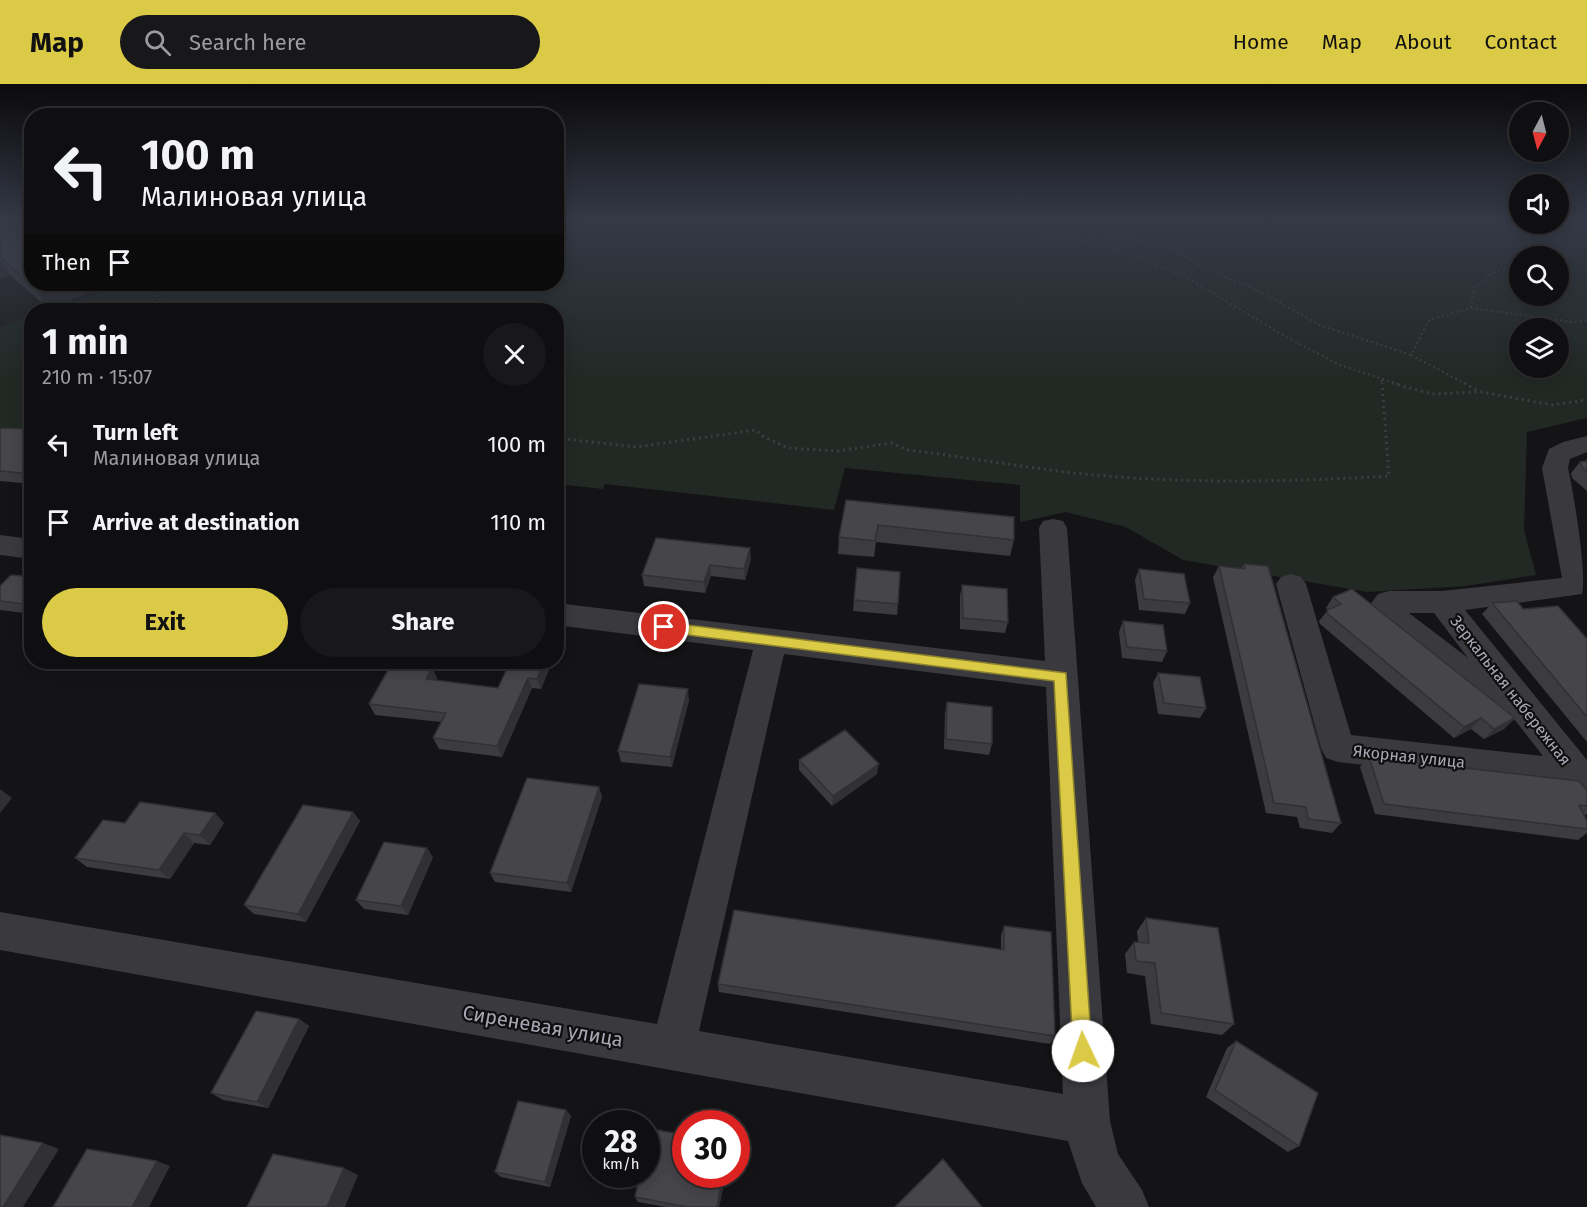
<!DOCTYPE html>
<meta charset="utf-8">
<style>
:root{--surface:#0f0e10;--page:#181719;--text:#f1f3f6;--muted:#9b9c9f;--line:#2f2e30;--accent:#dbca45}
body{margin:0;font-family:"Fira Sans",sans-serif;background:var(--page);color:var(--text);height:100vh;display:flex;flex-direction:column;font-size:22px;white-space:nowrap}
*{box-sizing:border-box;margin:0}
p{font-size:20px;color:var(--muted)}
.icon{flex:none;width:33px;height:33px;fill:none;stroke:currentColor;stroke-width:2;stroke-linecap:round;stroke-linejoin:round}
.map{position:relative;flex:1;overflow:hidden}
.sheet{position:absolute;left:24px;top:219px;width:540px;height:366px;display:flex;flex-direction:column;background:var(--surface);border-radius:24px;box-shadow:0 3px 15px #0003,0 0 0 2px var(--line)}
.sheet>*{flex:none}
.hud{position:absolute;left:24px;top:24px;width:540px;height:183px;border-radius:24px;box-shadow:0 3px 15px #0003,0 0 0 2px var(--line);background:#0f0e10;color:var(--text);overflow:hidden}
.needle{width:39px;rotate:187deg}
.fabs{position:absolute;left:1509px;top:18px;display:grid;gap:12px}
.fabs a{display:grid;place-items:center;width:60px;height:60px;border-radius:50%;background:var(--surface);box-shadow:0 3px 15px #0003,0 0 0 2px var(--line);font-size:30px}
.speed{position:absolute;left:582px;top:1026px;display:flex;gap:12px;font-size:30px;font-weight:700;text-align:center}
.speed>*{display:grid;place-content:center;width:78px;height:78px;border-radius:50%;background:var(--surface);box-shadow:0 3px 15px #0003,0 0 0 2px var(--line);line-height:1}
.speed small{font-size:15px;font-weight:400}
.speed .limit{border:9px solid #d22;background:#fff;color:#111}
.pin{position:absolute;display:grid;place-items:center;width:51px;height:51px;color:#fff;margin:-26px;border:3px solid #fff;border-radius:50%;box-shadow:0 2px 6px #0007}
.me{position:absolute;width:66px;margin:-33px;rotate:357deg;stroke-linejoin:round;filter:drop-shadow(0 0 4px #0008)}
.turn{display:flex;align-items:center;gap:21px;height:126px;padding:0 18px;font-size:27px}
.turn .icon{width:78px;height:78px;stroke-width:2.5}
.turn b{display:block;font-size:42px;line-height:51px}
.then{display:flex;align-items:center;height:57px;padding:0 18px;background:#0003;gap:12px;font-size:22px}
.round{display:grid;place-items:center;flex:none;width:63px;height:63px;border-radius:32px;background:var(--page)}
.headline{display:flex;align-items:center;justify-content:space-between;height:102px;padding:0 18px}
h1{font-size:36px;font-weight:700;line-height:45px}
.action{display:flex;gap:12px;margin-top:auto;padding:12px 18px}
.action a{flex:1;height:69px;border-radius:36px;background:var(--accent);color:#111;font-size:24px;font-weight:700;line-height:69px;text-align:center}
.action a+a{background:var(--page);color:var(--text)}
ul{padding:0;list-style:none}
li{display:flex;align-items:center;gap:18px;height:78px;padding:0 18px}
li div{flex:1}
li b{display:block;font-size:22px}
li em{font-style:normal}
header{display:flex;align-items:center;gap:36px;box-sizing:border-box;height:84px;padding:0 30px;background:var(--accent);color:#111}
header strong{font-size:28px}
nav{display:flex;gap:33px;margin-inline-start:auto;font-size:21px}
.search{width:420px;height:54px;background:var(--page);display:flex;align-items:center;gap:15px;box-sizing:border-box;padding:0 21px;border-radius:33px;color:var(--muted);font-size:22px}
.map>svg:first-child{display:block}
</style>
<header>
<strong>Map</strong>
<div class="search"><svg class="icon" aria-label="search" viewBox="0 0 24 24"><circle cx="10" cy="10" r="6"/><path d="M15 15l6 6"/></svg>Search here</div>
<nav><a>Home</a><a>Map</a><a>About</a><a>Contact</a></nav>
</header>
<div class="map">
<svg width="1587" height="1123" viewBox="0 0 1587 1123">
<rect width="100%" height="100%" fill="#141315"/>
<!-- built -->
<path fill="#201f21" d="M0,151L32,200H124L47,226H32L31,232L0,243Z"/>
<!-- green -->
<path fill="#222925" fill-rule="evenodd" d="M557,135H1519L1520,140H1558L1559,135H1587V334L1527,348L1524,446L1536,491L1466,502L1367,508L1183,476L1126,443L1066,428L1020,438V401L845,384L834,426L605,400L603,405L557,400L556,226H47L124,200H556ZM1520,172H1558V212H1520ZM1520,244H1558V284H1520Z
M31,232V351L0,348V243Z"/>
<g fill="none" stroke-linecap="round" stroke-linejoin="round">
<!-- path-far1 -->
<path stroke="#3d3d42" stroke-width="2" stroke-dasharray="2 3" stroke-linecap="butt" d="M992,135L1013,144L1085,158L1132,171L1186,193L1288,254L1340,281L1398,300
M556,141L617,135
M1034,146L1121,153L1173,165L1210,187L1259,207L1320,241L1411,271L1429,236L1471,224L1572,238L1587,236
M1558,177L1587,159
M149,200L148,205L168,222L177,226
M1471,224L1474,204L1492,189L1520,181
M1411,271L1466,300
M1382,296V300"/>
<!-- path -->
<path stroke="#3d3d42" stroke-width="3" stroke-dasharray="2 4" stroke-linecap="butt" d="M1392,299L1432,310L1481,308L1553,321L1587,316
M1464,299L1479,307
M556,354L636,363L756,346L764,353L788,364L838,367L891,359L908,366C967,373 1025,384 1084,390C1186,400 1287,398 1389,392L1382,299"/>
<!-- minor -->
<path fill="#3a3a3e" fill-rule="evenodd" d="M1587,352V368L1570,375L1568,384C1574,411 1587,490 1582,510L1465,526L1587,676V718L1574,714L1568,705L1338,678L1326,674L1321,664L1276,500L1281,493L1291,490L1301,493L1306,500L1351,651L1543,672L1515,636L1510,637L1498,633L1378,538L1369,522L1378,510L1389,507H1442L1562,494L1542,384L1549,365L1563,358ZM1409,529H1434L1468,574Z
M1053,435L1063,437L1067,444L1110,1037L1118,1070L1142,1106L1149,1123H1096L1082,1099L1068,1057L0,866V828L657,940L753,566L556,541V519L1045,577L1039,444L1043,437ZM784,570L1046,603L1063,1010L699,947Z
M0,451L32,455V475L0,471Z"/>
</g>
<!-- wall -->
<path fill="#3c3b40" d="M0,135H19L17,137L48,224L10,191L0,194Z
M0,344L32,345V400L0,397Z
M1587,375V407L1572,394L1571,389L1580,378H1585Z
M846,416L1014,456L1010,472L876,458L874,473L838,470L839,453Z
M751,475L745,496L711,492L705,509L644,502L642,491Z
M1244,480L1341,739L1332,749L1300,744L1297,733L1266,729L1213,493L1219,482L1241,485Z
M857,484L898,520L897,531L853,527Z
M1139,485L1190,519L1185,530L1139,526L1135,496Z
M32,493V530L0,526V502Z
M962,501L1008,538L1005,549L960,545V512Z
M1333,513L1515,634L1504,645L1484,655L1471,645L1454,654L1320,540L1319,537L1328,526L1326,524Z
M1492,519L1523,525L1587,555V658L1482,530Z
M1123,537L1167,567L1162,578L1122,574L1119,548Z
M296,578H349L344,586L300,582Z
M510,578H552L541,605L532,604L502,673L439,665L433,654L441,638L375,631L369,620L432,584L437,594L436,596L498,604Z
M1158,589L1206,624L1200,634L1158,630L1153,599Z
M689,616L672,683L621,678L618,667Z
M947,618L992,660L989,671L944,665L945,629Z
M1369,673L1587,706V730L1584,732L1587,737V749L1578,756L1375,730L1360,683Z
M799,676L877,690L832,722L799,686Z
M599,703L602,713L571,808L495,798L490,789Z
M353,728L360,737L306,838L254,830L244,821Z
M125,739H224L210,761L194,759L170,795L87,783L75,774Z
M433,773L408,831L364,825L356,816Z
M1146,834L1234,940L1222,951L1151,940L1145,892L1127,889L1125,870L1134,858H1138L1137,847Z
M1004,842L1055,952L1050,960L719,908L718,900L1001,865V851Z
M299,935L309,942L268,1024L223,1016L211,1009Z
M1236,957L1299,1062L1288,1068L1206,1013L1227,964Z
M566,1026L571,1032L550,1103L501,1093L495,1088Z
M726,1090L719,1123H666L638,1118L635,1113Z"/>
<!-- shaded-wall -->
<path fill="#313034" d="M0,135H19L14,139L0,144Z
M0,176L10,191L0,194Z
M36,200H115L48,224L32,201Z
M558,443L561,454L556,464V447Z
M750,464L751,475L745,496L744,485Z
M710,481L711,492L705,509L704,498Z
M558,544L562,555L556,567V548Z
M338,578H349L344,586Z
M544,578H552L541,605L537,595Z
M432,584L437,594L431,605L426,595Z
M528,594L532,604L502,673L497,662Z
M688,605L689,616L672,683L670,673Z
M1481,634L1471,645L1454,654L1464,643Z
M1515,634L1504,645L1484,655L1494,645Z
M879,680L877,690L832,722L833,712Z
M599,703L602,713L571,808L567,799Z
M0,705L12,714L0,729Z
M353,728L360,737L306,838L298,830Z
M215,729L224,739L210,761L200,751Z
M184,749L194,759L170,795L159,786Z
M427,764L433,773L408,831L401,822Z
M299,935L309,942L268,1024L257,1018Z
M566,1026L571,1032L550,1103L545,1098Z
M43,1059L59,1065L23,1123H3Z
M157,1077L170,1082L149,1123H132Z
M344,1084L358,1091L345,1123H327Z
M723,1090H726L719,1123H717Z"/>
<!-- building -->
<path fill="#46454a" stroke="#313034" stroke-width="1.5" d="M32,136V200H36L32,201L0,173V138Z
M0,344L32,345V390L0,387Z
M1587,377V388L1582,383L1580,378Z
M846,416L1014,433V456L878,441L875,457L839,453Z
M656,454L750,464L744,485L710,481L704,498L642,491Z
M1244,480L1268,482L1341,739L1308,735L1306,723L1274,719L1219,482L1245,485Z
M857,484L900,488L898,520L854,516Z
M1139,485L1184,490L1190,519L1144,515Z
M11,491L32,493V521L0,517V502Z
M962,501L1007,505L1008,538L963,534Z
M1352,505L1515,634L1494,645L1481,634L1464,643L1328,530L1327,526L1341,520L1333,513Z
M1517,517L1523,525L1558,522L1587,555V633L1492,519Z
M1123,537L1163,541L1167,567L1127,563Z
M510,578H544L537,595L528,594L497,662L433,654L446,629L369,620L392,579L432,584L426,595L498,604Z
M1158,589L1200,593L1206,624L1164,619Z
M639,600L688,605L670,673L618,667Z
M947,618L992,623V660L946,655Z
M845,646L879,680L833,712L799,676Z
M1369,673L1579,697L1587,706V722L1579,721L1587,737V745L1384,720Z
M527,694L599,703L567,799L490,789Z
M140,718L215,729L200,751L184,749L159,786L75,774L103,736L125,739Z
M303,721L353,728L298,830L244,821Z
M384,758L427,764L401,822L356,816Z
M734,826L1004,866V842L1051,848L1055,952L718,900Z
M1146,834L1218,844L1234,940L1161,929L1155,879L1136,877L1134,858L1149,859Z
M256,927L299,935L257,1018L211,1009Z
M1236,957L1318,1009L1299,1062L1215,1006Z
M518,1017L566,1026L545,1098L495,1088Z
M651,1045L686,1051V1090H723L717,1123H687L635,1113L640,1090H646V1063Z
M0,1051L43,1059L3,1123H0Z
M87,1065L157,1077L132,1123H53Z
M273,1070L344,1084L327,1123H247Z
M943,1075L982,1123H895Z"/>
<!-- sky -->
<linearGradient id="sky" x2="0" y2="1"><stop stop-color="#0b0a0c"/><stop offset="0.46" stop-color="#343946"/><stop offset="1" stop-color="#343946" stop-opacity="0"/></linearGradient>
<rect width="1587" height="292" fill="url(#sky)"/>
<!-- route -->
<path fill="#dbca45" stroke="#8e832d" stroke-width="1.5" d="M664,538L1066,589L1092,967L1089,973L1083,976L1076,973L1073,967L1054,597L664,548L657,543Z"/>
<g text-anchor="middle" stroke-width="4.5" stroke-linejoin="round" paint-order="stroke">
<!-- street labels -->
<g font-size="16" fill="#a7a8b3" stroke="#0f0e10">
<text transform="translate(1511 606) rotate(52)" y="6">Зеркальная набережная</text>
<text transform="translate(1409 672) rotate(6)" y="6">Якорная улица</text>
</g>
<!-- near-street labels -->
<g font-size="20" fill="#a7a8b3" stroke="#0f0e10">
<text transform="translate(543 942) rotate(10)" y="7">Сиреневая улица</text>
</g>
</g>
</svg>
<div class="fabs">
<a><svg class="needle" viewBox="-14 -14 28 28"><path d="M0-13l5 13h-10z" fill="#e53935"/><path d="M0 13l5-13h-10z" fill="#9b9c9f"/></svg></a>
<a><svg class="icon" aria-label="sound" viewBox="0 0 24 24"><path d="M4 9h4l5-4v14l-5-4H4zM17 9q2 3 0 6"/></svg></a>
<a><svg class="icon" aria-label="search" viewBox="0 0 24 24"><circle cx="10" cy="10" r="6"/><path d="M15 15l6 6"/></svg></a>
<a><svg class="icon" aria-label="layers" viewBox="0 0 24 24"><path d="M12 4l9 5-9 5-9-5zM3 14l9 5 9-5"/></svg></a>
</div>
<div class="speed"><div>28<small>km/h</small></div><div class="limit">30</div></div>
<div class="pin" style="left:664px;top:543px;background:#d93025"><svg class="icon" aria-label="arrive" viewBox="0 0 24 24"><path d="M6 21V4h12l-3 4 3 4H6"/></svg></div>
<svg class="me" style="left:1083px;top:967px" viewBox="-20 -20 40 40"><circle r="19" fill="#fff"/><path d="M0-13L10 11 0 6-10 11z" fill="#dbca45"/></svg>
<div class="hud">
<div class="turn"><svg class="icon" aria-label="left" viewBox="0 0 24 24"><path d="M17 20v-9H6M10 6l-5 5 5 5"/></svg><div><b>100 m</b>Малиновая улица</div></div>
<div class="then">Then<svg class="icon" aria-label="arrive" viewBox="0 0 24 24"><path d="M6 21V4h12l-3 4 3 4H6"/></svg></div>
</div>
<section class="sheet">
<div class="headline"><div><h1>1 min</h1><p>210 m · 15:07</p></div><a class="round"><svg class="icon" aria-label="close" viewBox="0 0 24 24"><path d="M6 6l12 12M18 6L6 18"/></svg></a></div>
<ul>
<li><svg class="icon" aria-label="left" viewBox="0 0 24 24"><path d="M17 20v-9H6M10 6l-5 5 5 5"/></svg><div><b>Turn left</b><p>Малиновая улица</p></div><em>100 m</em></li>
<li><svg class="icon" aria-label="arrive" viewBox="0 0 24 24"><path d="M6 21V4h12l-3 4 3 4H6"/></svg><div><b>Arrive at destination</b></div><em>110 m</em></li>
</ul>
<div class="action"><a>Exit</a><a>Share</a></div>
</section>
</div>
